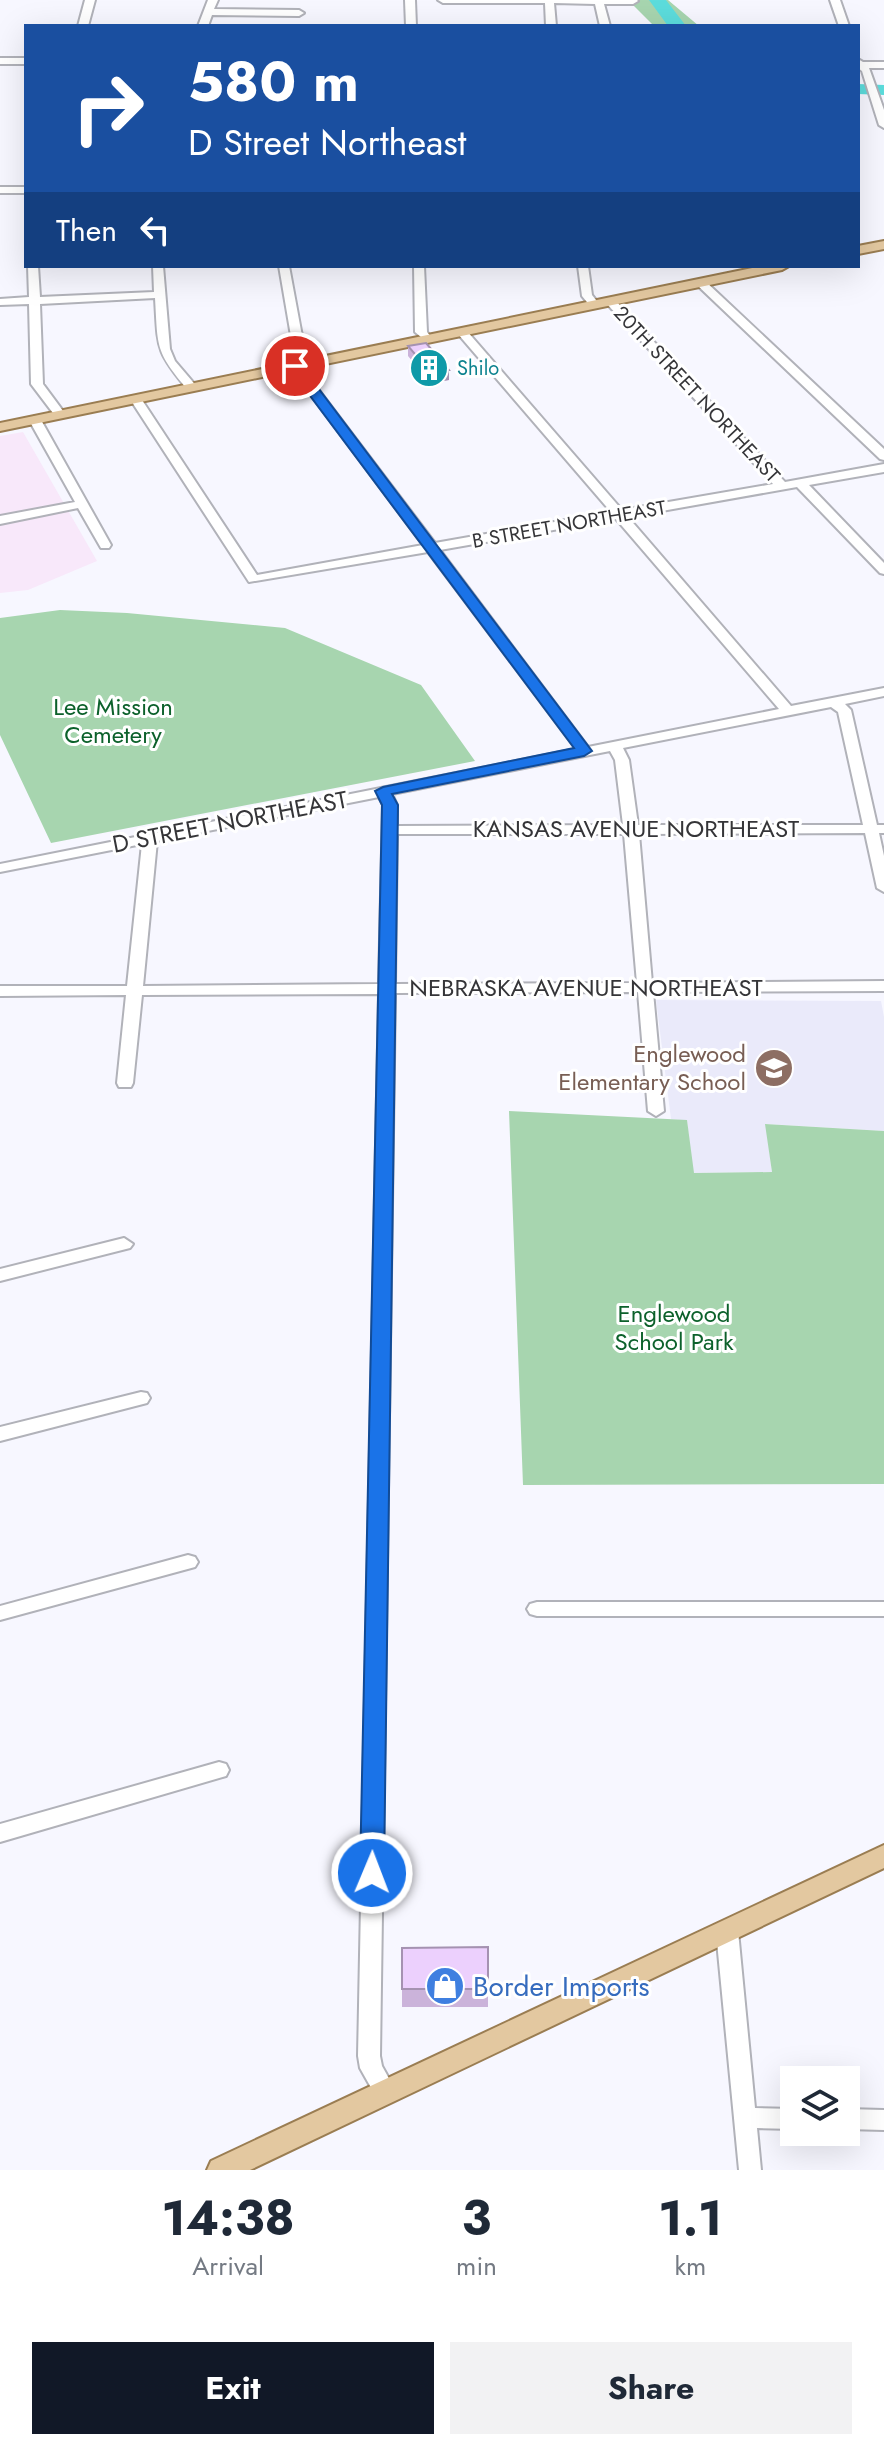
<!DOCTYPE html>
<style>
:root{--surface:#fff;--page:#f2f2f3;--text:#1f2937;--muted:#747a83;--accent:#111827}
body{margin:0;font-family:Jost,sans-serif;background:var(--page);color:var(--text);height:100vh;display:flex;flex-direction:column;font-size:30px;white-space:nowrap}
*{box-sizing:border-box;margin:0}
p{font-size:26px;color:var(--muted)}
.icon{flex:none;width:44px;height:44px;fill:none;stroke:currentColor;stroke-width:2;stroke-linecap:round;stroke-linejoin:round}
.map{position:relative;height:2170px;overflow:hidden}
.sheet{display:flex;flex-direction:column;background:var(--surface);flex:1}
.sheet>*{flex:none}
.guide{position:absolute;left:24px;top:24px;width:836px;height:244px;border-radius:0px;box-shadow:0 8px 32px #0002;background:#1a4fa0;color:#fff;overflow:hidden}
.controls{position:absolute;left:780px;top:2066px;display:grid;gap:16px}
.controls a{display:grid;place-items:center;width:80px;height:80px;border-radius:0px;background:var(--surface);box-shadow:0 8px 32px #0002;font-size:40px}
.pin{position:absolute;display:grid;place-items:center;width:68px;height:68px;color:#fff;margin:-34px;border:4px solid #fff;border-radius:50%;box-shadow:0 2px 8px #0007}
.me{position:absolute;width:88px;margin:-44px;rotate:1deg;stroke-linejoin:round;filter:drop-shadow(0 0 6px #0008)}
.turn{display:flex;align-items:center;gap:28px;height:168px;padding:0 32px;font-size:36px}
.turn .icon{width:104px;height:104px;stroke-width:2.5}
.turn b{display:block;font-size:56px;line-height:68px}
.then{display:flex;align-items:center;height:76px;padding:0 32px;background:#0003;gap:16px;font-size:30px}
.eta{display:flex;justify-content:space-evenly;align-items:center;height:136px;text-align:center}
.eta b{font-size:48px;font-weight:700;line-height:56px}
.cta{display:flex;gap:16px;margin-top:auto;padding:16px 32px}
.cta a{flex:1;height:92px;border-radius:0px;background:var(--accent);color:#fff;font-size:32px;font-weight:700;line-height:92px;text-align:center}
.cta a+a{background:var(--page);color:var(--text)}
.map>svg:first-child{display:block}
</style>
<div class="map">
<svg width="884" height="2170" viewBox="0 0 884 2170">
<rect width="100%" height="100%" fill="#f7f7ff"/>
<!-- commercial -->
<path fill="#f8e8fa" d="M23,432L97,561L28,590L0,593V436Z"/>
<!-- built -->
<path fill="#eaeafa" d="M656,1000L881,1001L884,1017V1131L766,1124L772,1172L693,1173L687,1121L671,1119Z"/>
<!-- green -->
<path fill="#a7d5af" d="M628,0H668L699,26H654Z
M60,610L127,613L285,628L421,685L475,761L51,843L0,735V618Z
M509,1111L687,1120L694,1173L772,1172L765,1124L884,1131V1484L523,1485Z"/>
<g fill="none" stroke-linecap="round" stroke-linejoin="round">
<!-- river -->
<path fill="#5cdcdc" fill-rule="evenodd" d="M649,0H666L686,26H668Z
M858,84L884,85V95L858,94Z"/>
<!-- minor casing -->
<g stroke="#b1b2b9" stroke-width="4">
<path id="minor" d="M85,0H95L88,26H78Z
M208,0H218L214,9L299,10L304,13L299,16L212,15L208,26H198Z
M405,0H415L416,26H406Z
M438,0H637L638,1L633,4H604L610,26H600L595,4L554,3L556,26H546L545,3H443Z
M830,0H840L849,26H839Z
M0,58H26V64H0Z
M858,59L863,62H884V68H869L884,110V128L879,125L862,71L858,68Z
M0,187H26V193H0Z
M28,266H38L40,297L154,292L153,266H163L170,349L175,361L198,388L196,390H188C155,351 158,348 155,298L40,304L43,384L66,415L56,417L31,384L29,304L0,305V299L29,297Z
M279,266H289L302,336L324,362L322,364H314L291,336Z
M414,266H424L427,332L433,339L427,342L415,332Z
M578,266H588L592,295L600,305L599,307H591L582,296Z
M697,281H705L884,449V460L880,459L697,285Z
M611,299L615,300L785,482L884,464V472L809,485L884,563V574L880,573L797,487L628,517L791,706L884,688V696L845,704L851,710L877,825H884V833H879L884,856V892L877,888L865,833L639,834L652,983L884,981V991L653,992L664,1111L656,1116L648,1111L638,992L395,993L380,2056L382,2066L397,2093L394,2100L386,2103L378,2100L360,2068L358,2056L379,994L142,995L133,1083L131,1087H119L117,1083L126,995L0,996V986H127L142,844L0,872V864L576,749L428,552L249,582L130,399L140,397L257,575L423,545L291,368L289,366L295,363L299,364L435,543L611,512L458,334V330H466L622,510L773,484L607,304V300ZM616,519L779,709L588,747L440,550ZM831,707L838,712L863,825H638L629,760L623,748ZM610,751L615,760L623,825L397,826V805L392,794ZM379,797L383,805L379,984L143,986L157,841ZM397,834H624L637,983L395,984Z
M35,416L41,420L111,545L109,548H101L78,508L0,524V516L75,502L29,420Z
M124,1238L133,1244L130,1248L0,1281V1269Z
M141,1392L147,1393L150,1398L147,1403L0,1441V1427Z
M188,1555L195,1557L198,1562L195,1567L0,1620V1606Z
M537,1602H884V1616H537L530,1614L527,1609L530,1604Z
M219,1762L226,1764L229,1770L226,1776L0,1842V1824Z
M727,1922L735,1925L738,1931L755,2108L794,2109V2129L757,2128L761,2170H739L716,1931L719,1925Z
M846,2109L884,2110V2130L846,2129Z"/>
</g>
<!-- major casing -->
<g stroke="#9a7d52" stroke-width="4">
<path id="major" d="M884,241V249L858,254V246Z
M762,266H789L782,270L0,431V423Z
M884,1845V1868L250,2170H207L211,2161Z"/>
</g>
<!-- minor -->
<use href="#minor" fill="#fff" fill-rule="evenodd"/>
<!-- major -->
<use href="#major" fill="#e3c8a0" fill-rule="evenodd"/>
</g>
<!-- wall -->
<path fill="#cbb3da" d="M408,346L449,380L431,383L408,356Z
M488,1947V2007H402V1948Z"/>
<!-- shaded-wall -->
<path fill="#a592b1" d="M449,370V380L431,383V373Z"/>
<!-- building -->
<path fill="#ecd0fd" stroke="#a592b1" stroke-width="2" d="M426,343L449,370L431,373L408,346Z
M488,1947V1989H402V1948Z"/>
<!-- route -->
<path fill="#1a73e8" stroke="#114b97" stroke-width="2" d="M295,363L300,364L592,751L584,756L392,794L398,805L384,1873L380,1880L372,1883L363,1880L360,1873L382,805L375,791L383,787L574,748L290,369L289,366Z"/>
<!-- icons -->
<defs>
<g id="building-disc" transform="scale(2)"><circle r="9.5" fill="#0f9aa8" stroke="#fff"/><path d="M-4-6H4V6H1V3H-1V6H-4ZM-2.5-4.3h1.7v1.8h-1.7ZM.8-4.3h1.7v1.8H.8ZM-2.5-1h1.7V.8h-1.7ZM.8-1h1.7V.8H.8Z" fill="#fff"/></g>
<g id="school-disc" transform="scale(2)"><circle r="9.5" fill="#8d6e63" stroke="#fff"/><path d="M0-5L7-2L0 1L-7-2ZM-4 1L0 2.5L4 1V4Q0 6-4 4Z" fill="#fff"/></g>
<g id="shop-disc" transform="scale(2)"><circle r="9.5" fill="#3f7fe0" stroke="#fff"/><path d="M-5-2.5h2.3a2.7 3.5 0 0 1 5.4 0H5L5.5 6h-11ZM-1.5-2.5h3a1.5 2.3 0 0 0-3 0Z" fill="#fff"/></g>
</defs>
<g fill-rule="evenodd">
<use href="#building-disc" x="429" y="368"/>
<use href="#school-disc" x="774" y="1068"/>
<use href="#shop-disc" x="445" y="1986"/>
</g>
<g text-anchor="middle" stroke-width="6" stroke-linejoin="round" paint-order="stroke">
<!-- far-culture labels -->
<g font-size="20" fill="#0d838f" stroke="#fff" text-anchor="start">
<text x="457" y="375">Shilo</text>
</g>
<!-- far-street labels -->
<g font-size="20" fill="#353538" stroke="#fff">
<text transform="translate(697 394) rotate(47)" y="7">20TH STREET NORTHEAST</text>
<text transform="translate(569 524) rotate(-10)" y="7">B STREET NORTHEAST</text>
</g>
<!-- park labels -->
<g font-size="24" fill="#0c612b" stroke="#fff">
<text x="113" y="715">Lee Mission<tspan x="113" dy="28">Cemetery</tspan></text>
<text x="674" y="1322">Englewood<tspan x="674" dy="28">School Park</tspan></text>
</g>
<!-- street labels -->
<g font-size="24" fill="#353538" stroke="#fff">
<text transform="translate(230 822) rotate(-11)" y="8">D STREET NORTHEAST</text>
<text x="636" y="837">KANSAS AVENUE NORTHEAST</text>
<text x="586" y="996">NEBRASKA AVENUE NORTHEAST</text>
</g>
<!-- education labels -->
<g font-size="24" fill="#785e54" stroke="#fff" text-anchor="end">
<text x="746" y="1062">Englewood<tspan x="746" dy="28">Elementary School</tspan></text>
</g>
<!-- near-shop labels -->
<g font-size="28" fill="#366cbe" stroke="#fff" text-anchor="start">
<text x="473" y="1996">Border Imports</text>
</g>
</g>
</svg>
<div class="controls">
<a><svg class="icon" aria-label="layers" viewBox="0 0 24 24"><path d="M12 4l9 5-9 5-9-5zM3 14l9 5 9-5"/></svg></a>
</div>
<div class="pin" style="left:295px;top:366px;background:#d93025"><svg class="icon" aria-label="arrive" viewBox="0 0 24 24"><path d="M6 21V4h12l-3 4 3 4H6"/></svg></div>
<svg class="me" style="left:372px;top:1873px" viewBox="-20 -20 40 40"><circle r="17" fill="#1a73e8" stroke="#fff" stroke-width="3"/><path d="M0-11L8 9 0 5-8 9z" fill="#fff"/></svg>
<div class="guide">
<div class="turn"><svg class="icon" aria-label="right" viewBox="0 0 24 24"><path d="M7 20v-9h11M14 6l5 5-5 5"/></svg><div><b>580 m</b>D Street Northeast</div></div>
<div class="then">Then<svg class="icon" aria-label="left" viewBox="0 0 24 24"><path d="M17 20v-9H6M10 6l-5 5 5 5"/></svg></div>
</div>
</div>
<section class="sheet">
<div class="eta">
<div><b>14:38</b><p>Arrival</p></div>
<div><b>3</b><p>min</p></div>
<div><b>1.1</b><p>km</p></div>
</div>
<div class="cta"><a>Exit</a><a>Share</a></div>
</section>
